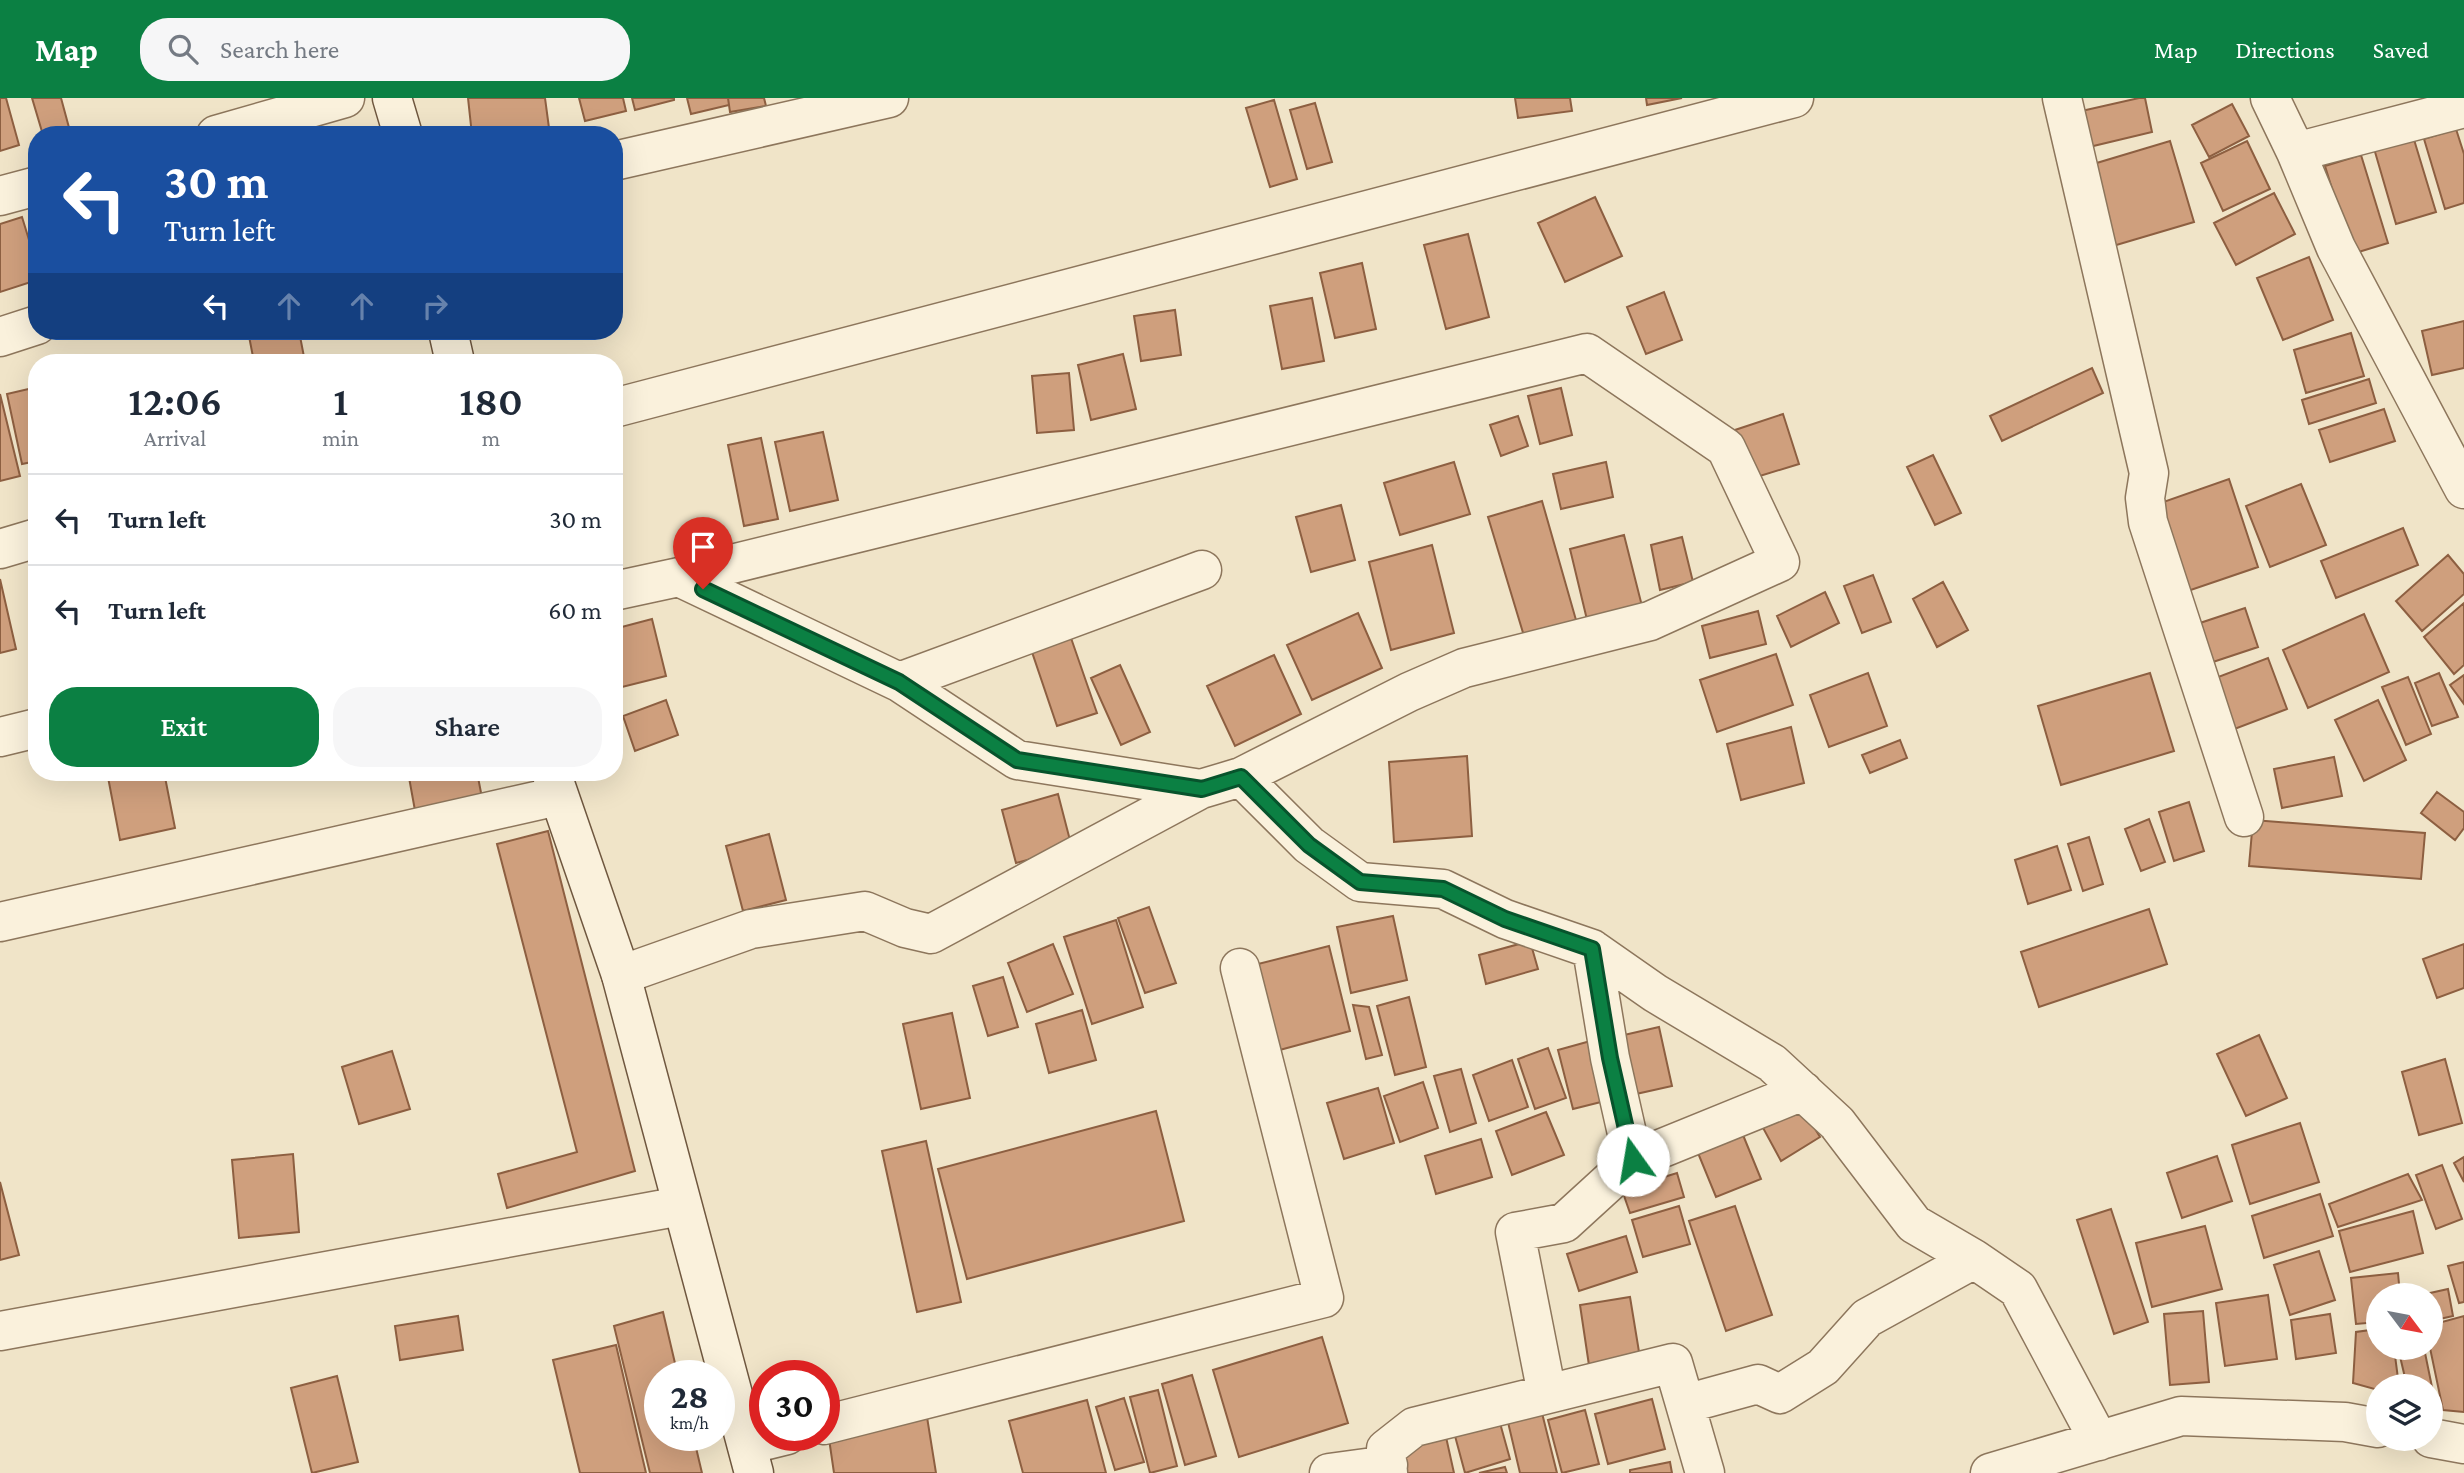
<!DOCTYPE html>
<style>
:root{--surface:#fff;--page:#f6f6f7;--text:#1f2937;--muted:#747a83;--line:#e0e1e3;--accent:#0b8043}
body{margin:0;font-family:"Crimson Pro",serif;background:var(--page);color:var(--text);height:100vh;display:flex;flex-direction:column;font-size:26px;white-space:nowrap}
*{box-sizing:border-box;margin:0}
p{font-size:23px;color:var(--muted)}
.icon{flex:none;width:38px;height:38px;fill:none;stroke:currentColor;stroke-width:2;stroke-linecap:round;stroke-linejoin:round}
.map{position:relative;flex:1;overflow:hidden}
.drawer{position:absolute;left:28px;top:256px;width:595px;height:427px;display:flex;flex-direction:column;background:var(--surface);border-radius:28px;box-shadow:0 7px 28px #0002}
.drawer>*{flex:none}
.guide{position:absolute;left:28px;top:28px;width:595px;height:214px;border-radius:28px;box-shadow:0 7px 28px #0002;background:#1a4fa0;color:#fff;overflow:hidden}
.needle{width:46px;rotate:122deg}
.controls{position:absolute;left:2366px;top:1185px;display:grid;gap:14px}
.controls a{display:grid;place-items:center;width:77px;height:77px;border-radius:50%;background:var(--surface);box-shadow:0 7px 28px #0002;font-size:35px}
.speed{position:absolute;left:644px;top:1262px;display:flex;gap:14px;font-size:35px;font-weight:700;text-align:center}
.speed>*{display:grid;place-content:center;width:91px;height:91px;border-radius:50%;background:var(--surface);box-shadow:0 7px 28px #0002;line-height:1}
.speed small{font-size:18px;font-weight:400}
.speed .limit{border:10px solid #d22;background:#fff;color:#111}
.pin{position:absolute;display:grid;place-items:center;width:60px;height:60px;color:#fff;margin:-72px -30px;border-radius:50% 50% 50% 0;rotate:-45deg;box-shadow:0 0 7px #0007}
.pin .icon{rotate:45deg}
.me{position:absolute;width:77px;margin:-38px;rotate:347deg;stroke-linejoin:round;filter:drop-shadow(0 0 5px #0008)}
.turn{display:flex;align-items:center;gap:24px;height:147px;padding:0 21px;font-size:32px}
.turn .icon{width:91px;height:91px;stroke-width:2.5}
.turn b{display:block;font-size:49px;line-height:60px}
.lanes{display:flex;align-items:center;height:66px;padding:0 21px;background:#0003;justify-content:center;gap:35px;direction:ltr}
.lanes .off{opacity:.35}
.eta{display:flex;justify-content:space-evenly;align-items:center;height:119px;text-align:center}
.eta b{font-size:42px;font-weight:600;line-height:49px}
.button{display:flex;gap:14px;margin-top:auto;padding:14px 21px}
.button a{flex:1;height:80px;border-radius:28px;background:var(--accent);color:#fff;font-size:28px;font-weight:600;line-height:80px;text-align:center}
.button a+a{background:var(--page);color:var(--text)}
ul{padding:0;list-style:none}
li{display:flex;align-items:center;gap:21px;height:91px;padding:0 21px;border-top:2px solid var(--line)}
li div{flex:1}
li b{display:block;font-size:26px}
li em{font-style:normal}
header{display:flex;align-items:center;gap:42px;box-sizing:border-box;height:98px;padding:0 35px;background:var(--accent);color:#fff}
header strong{font-size:33px}
nav{display:flex;gap:38px;margin-inline-start:auto;font-size:24px}
.search{width:490px;height:63px;background:var(--page);display:flex;align-items:center;gap:18px;box-sizing:border-box;padding:0 24px;border-radius:28px;color:var(--muted);font-size:26px}
.map>svg:first-child{display:block}
</style>
<header>
<strong>Map</strong>
<div class="search"><svg class="icon" aria-label="search" viewBox="0 0 24 24"><circle cx="10" cy="10" r="6"/><path d="M15 15l6 6"/></svg>Search here</div>
<nav><a>Map</a><a>Directions</a><a>Saved</a></nav>
</header>
<div class="map">
<svg width="2464" height="1375" viewBox="0 0 2464 1375">
<rect width="100%" height="100%" fill="#f0e4c8"/>
<!-- building -->
<path fill="#cf9f7d" stroke="#8d5f41" stroke-width="2" d="M0,0H6L19,47L0,53Z
M32,0H61L71,37H43Z
M468,0H545L549,30L492,37H472Z
M579,0H623L626,13L585,23Z
M632,0H674V2L635,12Z
M687,0H728L729,7L691,16Z
M728,0H764L766,8L730,14Z
M1515,0H1570L1572,13L1518,20Z
M1646,0H1682L1647,7Z
M2139,0H2145L2152,34L2085,50L2077,14Z
M1274,2L1297,81L1270,89L1246,10Z
M1315,5L1332,64L1307,71L1290,12Z
M2232,6L2249,38L2209,59L2192,27Z
M2456,31L2464,56V105L2445,111L2424,41Z
M2412,35L2436,114L2396,126L2373,47Z
M2170,43L2194,124L2113,148L2090,67Z
M2247,43L2270,91L2223,113L2201,65Z
M2361,57L2388,145L2352,156L2325,68Z
M2274,95L2295,136L2236,167L2214,125Z
M1595,99L1622,158L1565,184L1538,125Z
M37,107V132L30,109Z
M22,119L37,168V182L0,194V126Z
M1468,136L1489,219L1446,231L1424,147Z
M2309,159L2333,222L2283,242L2257,180Z
M1362,165L1376,231L1335,240L1320,175Z
M1664,194L1682,242L1646,256L1627,209Z
M1312,200L1324,263L1282,271L1270,208Z
M1175,212L1181,257L1141,263L1134,218Z
M2464,223V270L2432,277L2422,233Z
M248,233H299L305,264H254Z
M2351,235L2364,278L2306,295L2294,252Z
M1123,256L1136,311L1091,322L1078,267Z
M2092,270L2103,295L2002,343L1990,318Z
M1069,275L1074,332L1037,335L1032,278Z
M2369,281L2376,305L2309,326L2302,302Z
M37,289V363L22,366L7,296Z
M1561,290L1572,337L1540,346L1528,298Z
M0,296L20,378L0,383Z
M2384,311L2395,343L2330,364L2319,332Z
M1783,316L1799,366L1750,381L1735,332Z
M1518,318L1528,348L1501,358L1490,327Z
M823,334L838,402L790,413L775,344Z
M761,340L778,421L744,428L728,347Z
M1933,357L1961,415L1935,427L1907,369Z
M1454,364L1470,416L1400,437L1384,385Z
M1606,364L1613,399L1561,411L1553,376Z
M2229,381L2258,469L2179,496L2149,409Z
M2301,386L2326,447L2270,469L2246,408Z
M1542,403L1576,522L1524,538L1488,419Z
M1341,407L1355,462L1311,474L1296,419Z
M2403,430L2418,467L2336,500L2321,463Z
M1624,437L1644,516L1589,530L1570,451Z
M1682,439L1693,484L1660,492L1651,447Z
M1432,447L1454,535L1391,552L1369,464Z
M2448,457L2464,476V496L2422,533L2396,503Z
M1873,477L1891,524L1862,535L1844,488Z
M0,481L16,551L0,555Z
M1943,484L1968,532L1937,549L1913,501Z
M1825,494L1839,525L1791,549L1777,518Z
M2464,505V567L2454,576L2424,539Z
M2245,510L2258,549L2204,567L2191,528Z
M1758,513L1766,546L1710,560L1702,528Z
M1358,515L1382,570L1312,602L1287,547Z
M2364,516L2389,574L2308,610L2283,552Z
M652,521L666,578L614,591V531Z
M1071,540L1097,615L1057,628L1032,554Z
M1776,556L1793,607L1717,634L1700,582Z
M1274,557L1301,616L1235,648L1207,588Z
M2268,560L2287,611L2224,635L2205,584Z
M1120,567L1150,634L1121,647L1091,580Z
M1868,575L1887,628L1829,649L1810,597Z
M2150,575L2174,653L2061,687L2038,608Z
M2439,575L2458,619L2432,628L2415,585Z
M2464,577V606L2450,587Z
M2408,579L2431,636L2406,647L2382,589Z
M666,602L678,637L635,653L623,618Z
M2378,602L2406,662L2364,683L2335,622Z
M1791,629L1804,685L1741,702L1727,646Z
M1900,642L1907,660L1870,675L1862,657Z
M1467,658L1472,738L1394,744L1389,664Z
M2334,659L2342,698L2282,710L2274,671Z
M107,674H164L175,730L120,742Z
M408,674H477L483,705L416,718Z
M2437,694L2464,714V730L2455,742L2421,715Z
M1058,696L1072,750L1016,765L1002,712Z
M2189,704L2204,753L2174,763L2159,714Z
M2149,721L2165,764L2141,773L2125,731Z
M2253,722L2425,735L2421,781L2249,768Z
M548,733L635,1073L507,1110L498,1076L577,1054L497,746Z
M769,736L786,802L743,813L726,748Z
M2089,739L2103,786L2083,793L2068,746Z
M2057,748L2071,792L2028,806L2015,762Z
M1149,809L1176,885L1145,895L1118,820Z
M2149,811L2167,866L2039,909L2021,854Z
M1393,818L1407,882L1351,895L1337,829Z
M1116,822L1143,909L1092,926L1064,839Z
M1530,843L1538,871L1486,886L1479,857Z
M1053,846L1073,896L1027,914L1008,865Z
M2464,846V890L2437,900L2423,861Z
M1329,848L1350,933L1276,953L1254,867Z
M1003,879L1018,929L988,938L973,888Z
M1409,899L1426,969L1395,977L1377,908Z
M1353,907L1369,909L1382,957L1366,961Z
M1082,912L1096,962L1049,975L1036,926Z
M952,915L970,1000L921,1011L903,926Z
M1659,929L1672,988L1636,996L1624,937Z
M2259,937L2287,1000L2246,1018L2217,956Z
M1594,942L1609,1002L1573,1011L1558,952Z
M1548,950L1566,1000L1535,1011L1518,961Z
M392,953L410,1011L359,1026L342,969Z
M2445,961L2462,1025L2419,1037L2402,974Z
M1512,962L1528,1009L1489,1023L1473,977Z
M1461,971L1476,1025L1450,1034L1434,978Z
M1423,984L1438,1030L1400,1044L1384,998Z
M1378,990L1394,1045L1344,1061L1327,1005Z
M1800,1006L1820,1039L1781,1063L1762,1028Z
M1156,1013L1184,1123L967,1181L938,1071Z
M1546,1014L1564,1057L1512,1077L1496,1033Z
M2300,1025L2319,1084L2250,1106L2232,1047Z
M1743,1037L1761,1081L1716,1099L1698,1055Z
M1481,1041L1492,1079L1436,1096L1425,1058Z
M926,1043L961,1204L917,1214L882,1053Z
M293,1056L299,1134L239,1140L232,1062Z
M2217,1058L2232,1103L2182,1120L2167,1075Z
M2464,1059V1084L2454,1065Z
M2442,1067L2462,1121L2436,1131L2416,1077Z
M1677,1075L1684,1099L1630,1115L1622,1092Z
M2408,1076L2422,1102L2338,1129L2329,1106Z
M0,1084L19,1157L0,1162Z
M2320,1096L2333,1138L2264,1160L2252,1118Z
M1679,1108L1690,1146L1643,1159L1632,1122Z
M1735,1108L1772,1217L1726,1233L1689,1123Z
M2111,1111L2148,1224L2114,1236L2077,1122Z
M2413,1113L2423,1155L2350,1174L2339,1133Z
M2205,1128L2222,1191L2152,1209L2136,1145Z
M1626,1138L1637,1174L1579,1193L1567,1156Z
M2319,1153L2335,1202L2290,1217L2274,1167Z
M2464,1164V1204L2459,1205L2448,1168Z
M2398,1175L2400,1197H2378V1224L2356,1226L2351,1180Z
M2448,1191L2453,1218L2431,1223V1197H2421Z
M2268,1197L2277,1261L2225,1268L2216,1205Z
M1630,1199L1641,1266L1590,1274L1580,1207Z
M2203,1213L2209,1284L2170,1287L2164,1216Z
M663,1214L678,1278H660V1337H693L702,1375H650L614,1228Z
M2330,1216L2336,1255L2296,1261L2291,1222Z
M458,1218L463,1252L400,1262L395,1228Z
M2464,1218V1314L2443,1312L2430,1250L2431,1227Z
M2378,1231V1250H2394L2399,1288H2378V1292L2353,1285L2356,1234Z
M1322,1239L1348,1325L1239,1359L1213,1272Z
M616,1247L646,1375H580L553,1262Z
M2398,1250H2424L2432,1289L2407,1288Z
M1192,1277L1216,1358L1185,1367L1162,1286Z
M337,1278L358,1364L312,1375L291,1290Z
M1158,1292L1177,1368L1150,1375L1130,1299Z
M1124,1300L1144,1364L1115,1372L1096,1309Z
M1652,1301L1665,1351L1608,1366L1595,1316Z
M1087,1302L1106,1375H1023L1009,1323Z
M1541,1311L1557,1375H1520L1507,1320Z
M1585,1312L1599,1366L1562,1375L1548,1322Z
M927,1319L936,1375H834L828,1334Z
M1500,1325L1510,1361L1465,1375L1455,1338Z
M1446,1339L1454,1375H1405L1400,1350Z
M1670,1364L1672,1375H1630V1372Z
M1505,1369L1507,1375H1479Z"/>
<g fill="none" stroke-linecap="round" stroke-linejoin="round">
<!-- minor casing -->
<g stroke="#8d765c" stroke-width="41">
<path id="minor" d="M2062,0L2149,375L2145,400L2148,424L2244,719
M2270,0L2296,54L2336,150L2464,391
M216,37L345,0
M2296,54L2464,10
M614,63L889,0
M0,98L37,88
M0,239L37,227
M614,310L1794,0
M0,451L37,440
M679,479L899,584L1017,662L1201,691
M614,493L679,479L1587,255L1726,350L1780,464L1650,523L1464,570L1409,594L1241,679L1201,691L931,836L905,830L865,813L751,831L621,877
M899,584L1202,472
M0,639L37,630
M1241,679L1309,747L1360,784L1443,791L1505,821L1592,851L1655,895L1772,965L1837,1025L1914,1126L1974,1161
M0,824L558,698
M1592,851L1610,960L1633,1062
M0,1233L681,1108
M1547,1296L1515,1134L1564,1125L1633,1062L1803,993
M824,1327L1324,1200L1240,870
M2431,1340L2464,1346
M747,1347L787,1337
M1329,1375L1388,1367
M1388,1375L1386,1351L1414,1329L1673,1265L1685,1306
M1705,1375L1685,1306L1758,1286L1780,1296L1823,1269L1867,1220L1974,1161L2018,1191L2099,1343
M1990,1375L2181,1318L2345,1324L2378,1330"/>
</g>
<!-- secondary casing -->
<g stroke="#6f573f" stroke-width="41">
<path id="secondary" d="M392,0L403,37
M448,233L455,264
M551,674L621,877L754,1375"/>
</g>
<!-- minor -->
<use href="#minor" stroke="#faf1dc" stroke-width="38"/>
<!-- secondary -->
<use href="#secondary" stroke="#faf1dc" stroke-width="38"/>
</g>
<g fill="none" stroke-linecap="round" stroke-linejoin="round">
<!-- route casing -->
<g stroke="#07532c" stroke-width="18">
<path id="route" d="M703,491L899,584L1017,662L1202,691L1241,679L1309,747L1360,784L1443,791L1505,821L1592,851L1610,960L1633,1062"/>
</g>
<!-- route -->
<use href="#route" stroke="#0b8043" stroke-width="12"/>
</g>
</svg>
<div class="controls">
<a><svg class="needle" viewBox="-14 -14 28 28"><path d="M0-13l5 13h-10z" fill="#e53935"/><path d="M0 13l5-13h-10z" fill="#747a83"/></svg></a>
<a><svg class="icon" aria-label="layers" viewBox="0 0 24 24"><path d="M12 4l9 5-9 5-9-5zM3 14l9 5 9-5"/></svg></a>
</div>
<div class="speed"><div>28<small>km/h</small></div><div class="limit">30</div></div>
<div class="pin" style="left:703px;top:491px;background:#d93025"><svg class="icon" aria-label="arrive" viewBox="0 0 24 24"><path d="M6 21V4h12l-3 4 3 4H6"/></svg></div>
<svg class="me" style="left:1633px;top:1062px" viewBox="-20 -20 40 40"><circle r="19" fill="#fff"/><path d="M0-13L10 11 0 6-10 11z" fill="#0b8043"/></svg>
<div class="guide">
<div class="turn"><svg class="icon" aria-label="left" viewBox="0 0 24 24"><path d="M17 20v-9H6M10 6l-5 5 5 5"/></svg><div><b>30 m</b>Turn left</div></div>
<div class="lanes"><svg class="icon" aria-label="left" viewBox="0 0 24 24"><path d="M17 20v-9H6M10 6l-5 5 5 5"/></svg><svg class="icon off" aria-label="ahead" viewBox="0 0 24 24"><path d="M12 20V5M6 11l6-6 6 6"/></svg><svg class="icon off" aria-label="ahead" viewBox="0 0 24 24"><path d="M12 20V5M6 11l6-6 6 6"/></svg><svg class="icon off" aria-label="right" viewBox="0 0 24 24"><path d="M7 20v-9h11M14 6l5 5-5 5"/></svg></div>
</div>
<section class="drawer">
<div class="eta">
<div><b>12:06</b><p>Arrival</p></div>
<div><b>1</b><p>min</p></div>
<div><b>180</b><p>m</p></div>
</div>
<ul>
<li><svg class="icon" aria-label="left" viewBox="0 0 24 24"><path d="M17 20v-9H6M10 6l-5 5 5 5"/></svg><div><b>Turn left</b></div><em>30 m</em></li>
<li><svg class="icon" aria-label="left" viewBox="0 0 24 24"><path d="M17 20v-9H6M10 6l-5 5 5 5"/></svg><div><b>Turn left</b></div><em>60 m</em></li>
</ul>
<div class="button"><a>Exit</a><a>Share</a></div>
</section>
</div>
